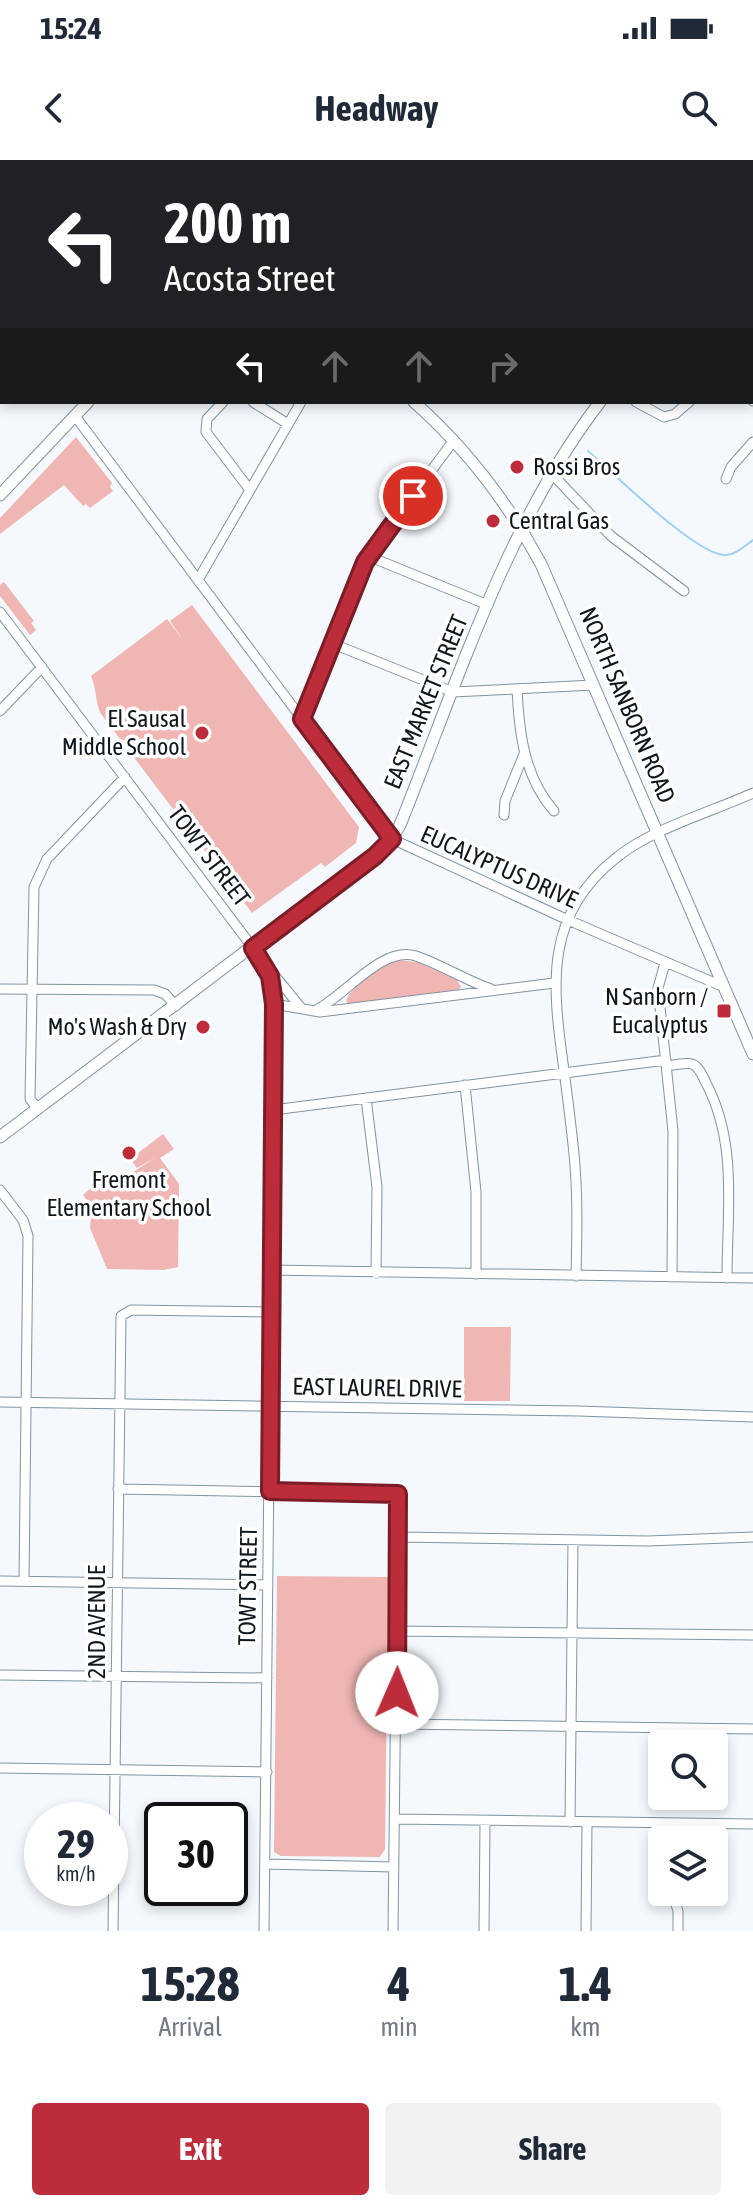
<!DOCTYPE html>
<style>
:root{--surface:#fff;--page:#f2f2f3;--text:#1f2937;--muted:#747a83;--accent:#bd2c3a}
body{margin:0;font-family:"Asap Condensed",sans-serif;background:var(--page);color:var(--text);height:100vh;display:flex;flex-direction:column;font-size:30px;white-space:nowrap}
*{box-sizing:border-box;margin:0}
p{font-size:26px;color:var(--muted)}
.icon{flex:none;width:44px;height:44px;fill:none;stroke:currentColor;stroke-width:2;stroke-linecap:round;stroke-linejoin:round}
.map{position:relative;height:1771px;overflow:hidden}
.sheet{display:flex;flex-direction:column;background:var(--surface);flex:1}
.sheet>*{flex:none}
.banner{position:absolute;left:0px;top:0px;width:754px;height:244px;box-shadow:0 4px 12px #0003;background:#202124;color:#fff;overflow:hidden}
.fabs{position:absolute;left:648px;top:1570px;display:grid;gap:16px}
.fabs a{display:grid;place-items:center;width:80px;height:80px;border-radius:8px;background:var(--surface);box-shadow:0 4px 12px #0003;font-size:40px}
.speed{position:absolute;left:24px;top:1642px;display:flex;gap:16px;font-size:40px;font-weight:700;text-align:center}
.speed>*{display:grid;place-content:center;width:104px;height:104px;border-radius:50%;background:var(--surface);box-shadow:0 4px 12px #0003;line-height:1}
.speed small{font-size:20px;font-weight:400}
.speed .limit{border:4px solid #111;border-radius:12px;background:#fff;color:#111}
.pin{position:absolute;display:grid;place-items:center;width:68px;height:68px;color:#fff;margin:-34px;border:4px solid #fff;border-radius:50%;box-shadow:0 2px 8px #0007}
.me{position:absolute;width:88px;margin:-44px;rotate:1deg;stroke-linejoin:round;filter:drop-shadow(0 0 6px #0008)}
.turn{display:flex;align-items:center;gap:28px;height:168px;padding:0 32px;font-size:36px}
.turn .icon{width:104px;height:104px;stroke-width:2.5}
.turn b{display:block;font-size:56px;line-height:68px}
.lanes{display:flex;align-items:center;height:76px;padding:0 32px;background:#0003;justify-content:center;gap:40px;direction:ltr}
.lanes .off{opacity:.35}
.eta{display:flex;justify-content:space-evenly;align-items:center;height:136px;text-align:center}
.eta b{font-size:48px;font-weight:700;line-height:56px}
.action{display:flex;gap:16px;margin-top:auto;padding:16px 32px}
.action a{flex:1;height:92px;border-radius:8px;background:var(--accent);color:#fff;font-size:32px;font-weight:700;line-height:92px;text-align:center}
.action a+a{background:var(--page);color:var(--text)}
.status{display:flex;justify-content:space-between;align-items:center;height:56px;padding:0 40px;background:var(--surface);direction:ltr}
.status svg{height:22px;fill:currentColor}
header{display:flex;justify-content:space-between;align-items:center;height:104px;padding:0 32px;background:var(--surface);font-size:36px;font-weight:700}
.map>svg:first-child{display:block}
</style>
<div class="status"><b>15:24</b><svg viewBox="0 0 49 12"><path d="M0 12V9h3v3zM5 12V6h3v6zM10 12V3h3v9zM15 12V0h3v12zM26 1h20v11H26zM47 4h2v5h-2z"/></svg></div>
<header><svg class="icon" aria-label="back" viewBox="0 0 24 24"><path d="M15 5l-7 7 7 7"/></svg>Headway<svg class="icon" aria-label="search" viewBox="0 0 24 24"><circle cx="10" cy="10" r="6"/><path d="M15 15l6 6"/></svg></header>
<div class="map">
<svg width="753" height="1771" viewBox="0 0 753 1771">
<rect width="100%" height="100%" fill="#f5f9fd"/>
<!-- green -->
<path fill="#efb6b4" d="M76,277L112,323L110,327L113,331L90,348L86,344L83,346L64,325L0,374V358Z
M4,422L34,461L31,463L36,470L30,475L0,436V425Z
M192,445L359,667L356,683L325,707L321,703L252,753L101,554C95,543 97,529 91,516L167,459L183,480L170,461Z
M397,800L418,802L457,820L461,827L458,830L349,844L346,841C349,828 384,805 397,800Z
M163,974L174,989L160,998L179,1024L178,1107L163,1110L107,1109L90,1068L92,1048L83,1035L110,1012L118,1022L156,997L137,1008L130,999Z
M464,1167H511L510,1241H464Z
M277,1416L388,1417L385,1689L380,1697L281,1696L274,1692Z"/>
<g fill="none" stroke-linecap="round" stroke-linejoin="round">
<!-- stream -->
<path stroke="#9fd1f3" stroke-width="2" d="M588,291C612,312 698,397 726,395C736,394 745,386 753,380"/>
<!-- minor casing -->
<g stroke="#7f94a3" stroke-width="11">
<path id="minor" d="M494,0L496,2
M750,0L752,2
M0,1L2,0
M433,2L434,0
M650,2L652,0
M752,136L753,135
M752,179L753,180
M752,240L753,241
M223,242L207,259L206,272L250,330
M253,242L288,264
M636,242L664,257L675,254L689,242
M75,256L392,679L568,760L724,827
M552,314L611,376L684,431
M726,319L731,307L753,282
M368,396L488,445
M198,420L301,242
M0,452L253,788L270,816L274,844L264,1771
M331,483L453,532L594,525
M517,529C519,572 524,617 554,651
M0,551L42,507
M302,559L368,396L454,280
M504,655L505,641L524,594
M665,803L658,828L673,971L672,1117
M271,811L302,849
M0,829L154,830L165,834L176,846
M274,844L320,852L554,823
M314,851C344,838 381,785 416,796C442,805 465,820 491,829
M667,906C674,905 685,902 692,904C699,906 703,917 706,923C738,983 727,1052 727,1118
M465,925L476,1032V1114
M366,938L377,1027L376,1113
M38,949L30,939L34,727L47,699L125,617
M273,950L666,900
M0,1030L23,1060L28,1076L24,1421
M271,1110L753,1118
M576,1116C577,1075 578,1034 574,994C571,964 567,933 563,903C552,823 545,754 616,698C651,669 711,652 753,633
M0,1242L579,1251L753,1257
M118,1329L398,1334L393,1771
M398,1377L648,1381L753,1377
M0,1421L268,1425
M398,1471L753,1475
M0,1515L267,1518
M396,1564L753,1569
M0,1608L267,1612
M395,1659L753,1664
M570,1662L573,1380
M265,1704L394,1707
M674,1738L678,1751V1771
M113,1771L121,1156L131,1150L270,1152
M484,1771L485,1661
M586,1771L587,1663"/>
</g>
<!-- major casing -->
<g stroke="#7f94a3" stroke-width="13">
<path id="major" d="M73,0L76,2
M94,0L96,2
M303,2L305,0
M322,2L324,0
M752,58L753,57
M414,242C466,288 508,343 541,404L753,894
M0,335L88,242
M0,977L390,682L400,665C457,524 506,364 600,242"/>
</g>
<!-- minor -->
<use href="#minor" stroke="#fff" stroke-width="9"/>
<!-- major -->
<use href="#major" stroke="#fff" stroke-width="11"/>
</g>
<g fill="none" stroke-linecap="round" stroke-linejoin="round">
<!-- route casing -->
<g stroke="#7b1d26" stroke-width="20">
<path id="route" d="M397,1533L398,1334L270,1331L274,844L270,816L253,788L375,696L392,679L302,559L365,402L413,336"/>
</g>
<!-- route -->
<use href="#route" stroke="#bd2c3a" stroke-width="14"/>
</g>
<!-- markers -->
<g fill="#bd2c3a" stroke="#fff" stroke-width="3">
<circle cx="517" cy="307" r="8"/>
<circle cx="493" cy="361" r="8"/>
<circle cx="202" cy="573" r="8"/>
<rect x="716" y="843" width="16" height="16" rx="4"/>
<circle cx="203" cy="867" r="8"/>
<circle cx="129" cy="993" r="8"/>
</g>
<g text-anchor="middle" stroke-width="7" stroke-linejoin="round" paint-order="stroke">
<!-- poi labels -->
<g font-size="24" fill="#0f171d" stroke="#fff" text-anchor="end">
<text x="533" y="315" text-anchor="start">Rossi Bros</text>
<text x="509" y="369" text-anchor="start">Central Gas</text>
<text x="186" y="567">El Sausal<tspan x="186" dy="28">Middle School</tspan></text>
<text x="708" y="845">N Sanborn /<tspan x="708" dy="28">Eucalyptus</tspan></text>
<text x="187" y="875">Mo's Wash &amp; Dry</text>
<text x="129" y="1028" text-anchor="middle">Fremont<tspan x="129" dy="28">Elementary School</tspan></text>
</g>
<!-- street labels -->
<g font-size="24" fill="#0f171d" stroke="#fff">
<text transform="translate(426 542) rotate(-68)" y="8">EAST MARKET STREET</text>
<text transform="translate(627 545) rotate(67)" y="8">NORTH SANBORN ROAD</text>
<text transform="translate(209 696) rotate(53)" y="8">TOWT STREET</text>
<text transform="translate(499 707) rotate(24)" y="8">EUCALYPTUS DRIVE</text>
<text transform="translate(377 1228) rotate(1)" y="8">EAST LAUREL DRIVE</text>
<text transform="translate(248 1426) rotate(-89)" y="8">TOWT STREET</text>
<text transform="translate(97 1462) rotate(-90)" y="8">2ND AVENUE</text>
</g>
</g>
</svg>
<div class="fabs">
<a><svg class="icon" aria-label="search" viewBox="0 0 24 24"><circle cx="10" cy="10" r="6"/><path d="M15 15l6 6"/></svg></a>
<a><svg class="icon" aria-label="layers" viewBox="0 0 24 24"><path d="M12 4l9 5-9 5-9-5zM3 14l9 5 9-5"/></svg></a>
</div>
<div class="speed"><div>29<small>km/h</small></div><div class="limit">30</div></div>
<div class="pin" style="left:413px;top:336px;background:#d93025"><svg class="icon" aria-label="arrive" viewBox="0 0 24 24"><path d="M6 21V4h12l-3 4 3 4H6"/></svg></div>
<svg class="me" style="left:397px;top:1533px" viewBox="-20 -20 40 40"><circle r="19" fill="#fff"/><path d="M0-13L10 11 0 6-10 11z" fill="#bd2c3a"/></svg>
<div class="banner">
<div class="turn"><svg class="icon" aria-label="left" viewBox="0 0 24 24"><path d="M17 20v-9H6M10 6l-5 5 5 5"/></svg><div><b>200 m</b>Acosta Street</div></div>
<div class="lanes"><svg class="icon" aria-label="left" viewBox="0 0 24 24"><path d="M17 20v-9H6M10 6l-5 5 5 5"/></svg><svg class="icon off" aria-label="ahead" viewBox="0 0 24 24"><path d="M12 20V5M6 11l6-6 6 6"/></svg><svg class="icon off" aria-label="ahead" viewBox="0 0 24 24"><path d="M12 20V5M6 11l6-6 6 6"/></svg><svg class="icon off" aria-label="right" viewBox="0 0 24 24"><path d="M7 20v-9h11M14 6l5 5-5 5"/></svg></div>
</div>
</div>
<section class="sheet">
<div class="eta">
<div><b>15:28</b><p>Arrival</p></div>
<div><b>4</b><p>min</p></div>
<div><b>1.4</b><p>km</p></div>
</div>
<div class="action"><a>Exit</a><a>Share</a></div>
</section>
